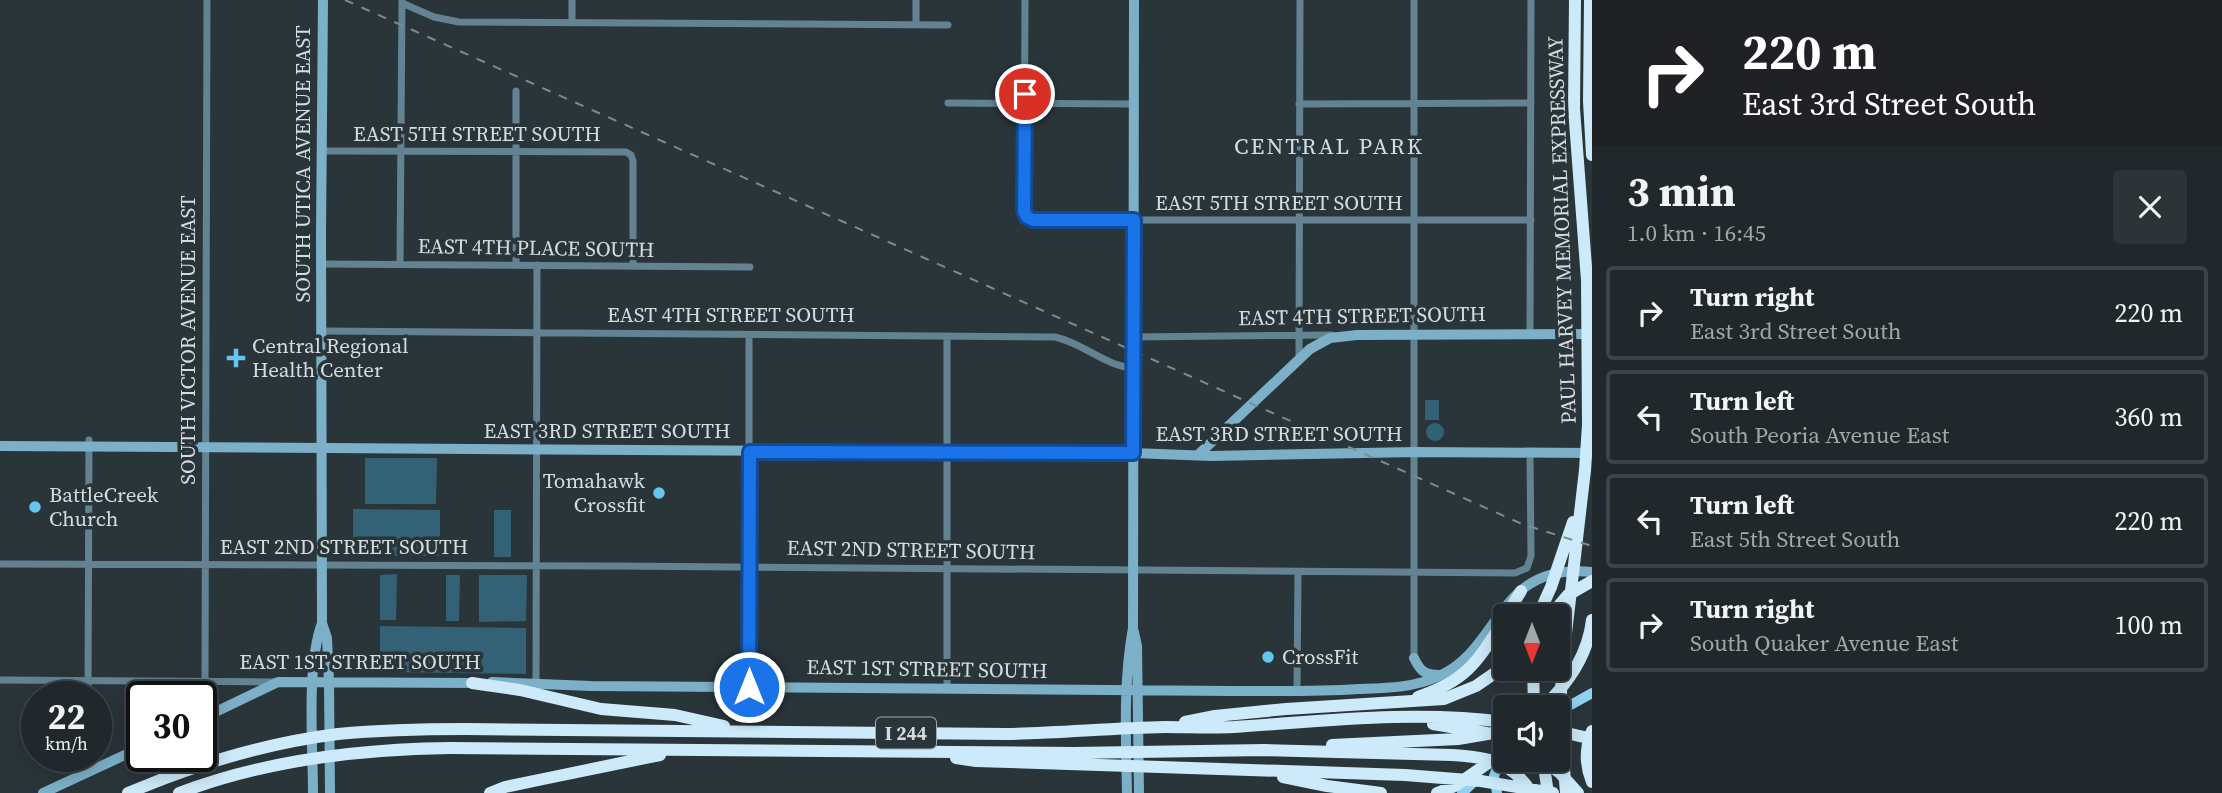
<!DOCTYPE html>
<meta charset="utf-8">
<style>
:root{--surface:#20282c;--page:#2d3438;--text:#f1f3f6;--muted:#a2a6a9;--line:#3d4448}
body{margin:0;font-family:"Source Serif 4",serif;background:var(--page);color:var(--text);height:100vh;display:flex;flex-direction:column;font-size:26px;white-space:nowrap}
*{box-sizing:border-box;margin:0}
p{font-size:23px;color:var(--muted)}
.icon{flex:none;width:38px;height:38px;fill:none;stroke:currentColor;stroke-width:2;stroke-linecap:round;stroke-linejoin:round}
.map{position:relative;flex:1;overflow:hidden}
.side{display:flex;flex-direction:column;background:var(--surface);width:630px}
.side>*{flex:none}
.top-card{background:#202124;color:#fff;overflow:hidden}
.needle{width:46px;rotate:180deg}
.buttons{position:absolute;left:1493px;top:604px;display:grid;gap:14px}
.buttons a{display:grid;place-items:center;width:77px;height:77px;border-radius:7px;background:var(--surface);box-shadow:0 4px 18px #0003,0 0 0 2px var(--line);font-size:35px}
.speed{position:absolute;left:21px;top:681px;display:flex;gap:14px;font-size:35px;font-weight:700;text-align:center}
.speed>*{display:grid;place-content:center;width:91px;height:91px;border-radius:50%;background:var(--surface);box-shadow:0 4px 18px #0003,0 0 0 2px var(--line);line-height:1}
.speed small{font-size:18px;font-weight:400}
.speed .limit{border:4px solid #111;border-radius:10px;background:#fff;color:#111}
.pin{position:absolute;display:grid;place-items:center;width:60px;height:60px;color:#fff;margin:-30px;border:4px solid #fff;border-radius:50%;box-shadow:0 2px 7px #0007}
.me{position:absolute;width:77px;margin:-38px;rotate:0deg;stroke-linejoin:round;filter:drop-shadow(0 0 5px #0008)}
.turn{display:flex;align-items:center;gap:24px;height:147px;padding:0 35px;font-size:32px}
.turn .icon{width:91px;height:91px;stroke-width:2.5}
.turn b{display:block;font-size:49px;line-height:60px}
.round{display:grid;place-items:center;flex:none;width:74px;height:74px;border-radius:7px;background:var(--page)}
.overview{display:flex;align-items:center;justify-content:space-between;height:119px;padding:0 35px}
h1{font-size:42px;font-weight:700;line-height:52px}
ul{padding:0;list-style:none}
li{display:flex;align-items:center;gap:21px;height:94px;margin:0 14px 10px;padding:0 21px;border:4px solid var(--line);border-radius:7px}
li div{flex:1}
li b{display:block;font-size:26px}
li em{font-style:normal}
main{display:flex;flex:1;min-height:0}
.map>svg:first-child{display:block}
</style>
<main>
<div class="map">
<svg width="1592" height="793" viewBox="0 0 1592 793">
<rect width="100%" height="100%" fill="#2a353a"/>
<!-- green -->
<path fill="#336175" d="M1425,400H1439V420H1425Z
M1426 432a9 9 0 1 1 18 0a9 9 0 1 1-18 0Z
M365,458H437L436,504H365Z
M353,509L440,510V556H353Z
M494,510H511V557H494Z
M397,574L396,620H380V575Z
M446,575H460L459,621H446Z
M479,575H527L526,621L479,622Z
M380,626L526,628V674L380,672Z"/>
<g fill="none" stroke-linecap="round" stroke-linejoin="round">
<!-- street -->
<path stroke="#638392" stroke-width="7" d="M572,0V23
M916,0V25
M1025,0L1024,211L1027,217L1033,220H1531
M402,3L434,17L459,22L948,25
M948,103L1134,104
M1299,104L1531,103
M322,151L626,152L631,155L633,161V266
M321,264L750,267
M400,264L402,0
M516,265V91
M322,331L1055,337C1083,343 1105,366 1133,368
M1530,334L1531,0
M947,336V689
M1133,337L1332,335
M1299,359L1300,0
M0,564L617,566L1515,573L1527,568L1531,556L1530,452
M1414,658V0
M0,680L274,682
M205,681L207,0
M536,683L537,265
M749,687V335
M1297,691L1298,572
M88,696L89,440
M89,756V772"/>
<!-- secondary -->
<path stroke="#7cb0c8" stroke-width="10" d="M323,0L321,233L322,623L327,638L329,682L330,793
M0,446L1133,453L1211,456L1415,452L1591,453
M1199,454L1310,349L1330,338L1357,335L1591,334
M1134,632L1137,646L1139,793
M1414,658C1420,671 1425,675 1439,675
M492,682L591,686L1231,691C1273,691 1316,692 1359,689C1385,688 1412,688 1437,677C1502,650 1495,562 1592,572
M201,719L278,682L477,683
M43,793L142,747
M313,793C313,745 306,666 322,623
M1127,793C1126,739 1123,682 1133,628L1134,0"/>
<!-- primary -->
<path stroke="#8fd2f1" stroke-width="10" d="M1558,712L1592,693
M1462,793L1478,778
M1497,793L1494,776L1501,758"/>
<!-- highway -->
<path stroke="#cceaf9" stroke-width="12" d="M1590,0L1589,101L1592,155
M1506,616L1521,591
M1538,616L1551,587L1573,522
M1550,616L1568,595L1592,581
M1533,668L1534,707
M472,683L520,690L601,709L675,715L724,726
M1418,697C1468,680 1478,661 1505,618
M1543,707C1568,684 1588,654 1592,620
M1185,722L1215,716L1286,709L1444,699L1476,686L1505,666
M1433,724L1487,733
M1558,731L1592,739
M1592,731C1585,748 1585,765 1592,782
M1332,745L1458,739L1505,731
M956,758L976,761L1405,775L1481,781L1553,793
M1543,760L1560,773L1578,793
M1543,760L1548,793
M1283,777L1327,786L1381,793
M128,793C194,765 266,743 338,734C381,730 424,729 466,729L1006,734C1059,733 1112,728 1165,727C1188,727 1211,728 1234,727C1324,721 1415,710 1505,722
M179,793C266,760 358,749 450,748L1073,753L1265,750L1452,755C1488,757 1511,761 1532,793
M490,793L505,787L553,777L660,755
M1437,793L1455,786L1504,752
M1566,793L1560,719L1562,668L1585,470L1588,425L1587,280L1574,109L1575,0"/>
<!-- rail -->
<path stroke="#80898d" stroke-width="2" stroke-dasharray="9 9" stroke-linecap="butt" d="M345,0L1522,524L1592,546"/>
</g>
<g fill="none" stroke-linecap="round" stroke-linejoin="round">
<!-- route casing -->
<g stroke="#114b97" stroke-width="18">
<path id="route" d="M749,687L750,452L1133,453L1134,220H1033L1027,217L1024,211L1025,94"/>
</g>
<!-- route -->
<use href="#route" stroke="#1a73e8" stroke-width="12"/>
</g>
<!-- markers -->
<g fill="#65c5ee" stroke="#2a353a" stroke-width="2.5">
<path d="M232.5 347.5h7v7h7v7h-7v7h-7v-7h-7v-7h7z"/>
<circle cx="659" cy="493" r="7"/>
<circle cx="35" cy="507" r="7"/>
<circle cx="1268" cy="657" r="7"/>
</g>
<g text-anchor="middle" stroke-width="7" stroke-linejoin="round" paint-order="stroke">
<!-- shield labels -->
<rect fill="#2a353a" stroke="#a2aaae" stroke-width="2" x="876" y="717.5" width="60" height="31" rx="5"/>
<g font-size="19" font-weight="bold" fill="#d5dcdf">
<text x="906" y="740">I 244</text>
</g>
<!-- street labels -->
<g font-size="21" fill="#d5dcdf" stroke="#2a353a">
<text x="477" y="141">EAST 5TH STREET SOUTH</text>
<text transform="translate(303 164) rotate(-90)" y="7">SOUTH UTICA AVENUE EAST</text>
<text x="1279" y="210">EAST 5TH STREET SOUTH</text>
<text transform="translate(1562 230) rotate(-92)" y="7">PAUL HARVEY MEMORIAL EXPRESSWAY</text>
<text transform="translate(536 248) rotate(1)" y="7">EAST 4TH PLACE SOUTH</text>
<text x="731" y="322">EAST 4TH STREET SOUTH</text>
<text transform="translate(1362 316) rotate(-1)" y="7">EAST 4TH STREET SOUTH</text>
<text transform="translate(188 340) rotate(-90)" y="7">SOUTH VICTOR AVENUE EAST</text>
<text x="607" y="438">EAST 3RD STREET SOUTH</text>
<text x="1279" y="441">EAST 3RD STREET SOUTH</text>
<text x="344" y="554">EAST 2ND STREET SOUTH</text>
<text transform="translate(911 550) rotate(1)" y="7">EAST 2ND STREET SOUTH</text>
<text x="360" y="669">EAST 1ST STREET SOUTH</text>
<text transform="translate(927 669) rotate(1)" y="7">EAST 1ST STREET SOUTH</text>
</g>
<!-- poi labels -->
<g font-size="21" fill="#d5dcdf" stroke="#2a353a" text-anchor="start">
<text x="252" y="353">Central Regional<tspan x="252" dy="24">Health Center</tspan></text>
<text x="645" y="488" text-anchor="end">Tomahawk<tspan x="645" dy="24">Crossfit</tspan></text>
<text x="49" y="502">BattleCreek<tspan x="49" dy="24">Church</tspan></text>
<text x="1282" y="664">CrossFit</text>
</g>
<!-- neighbourhood labels -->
<g font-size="23" letter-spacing="2" fill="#d5dcdf" stroke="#2a353a">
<text x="1329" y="154">CENTRAL PARK</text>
</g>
</g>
</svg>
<div class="buttons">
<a><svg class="needle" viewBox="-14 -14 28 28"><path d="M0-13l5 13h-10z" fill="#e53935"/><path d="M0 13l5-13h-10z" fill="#a2a6a9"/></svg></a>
<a><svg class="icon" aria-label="sound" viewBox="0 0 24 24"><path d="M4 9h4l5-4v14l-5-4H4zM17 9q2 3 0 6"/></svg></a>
</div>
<div class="speed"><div>22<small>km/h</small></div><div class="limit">30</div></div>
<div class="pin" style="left:1025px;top:94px;background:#d93025"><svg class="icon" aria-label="arrive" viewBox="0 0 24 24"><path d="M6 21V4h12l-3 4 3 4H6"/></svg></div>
<svg class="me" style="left:749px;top:687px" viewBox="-20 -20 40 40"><circle r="17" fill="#1a73e8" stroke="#fff" stroke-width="3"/><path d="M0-11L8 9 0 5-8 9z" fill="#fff"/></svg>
</div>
<section class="side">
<div class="top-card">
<div class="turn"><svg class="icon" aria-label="right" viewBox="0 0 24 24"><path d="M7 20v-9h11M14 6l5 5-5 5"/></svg><div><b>220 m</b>East 3rd Street South</div></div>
</div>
<div class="overview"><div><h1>3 min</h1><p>1.0 km · 16:45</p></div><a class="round"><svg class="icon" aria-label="close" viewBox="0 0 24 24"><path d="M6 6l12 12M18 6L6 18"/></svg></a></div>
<ul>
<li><svg class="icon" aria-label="right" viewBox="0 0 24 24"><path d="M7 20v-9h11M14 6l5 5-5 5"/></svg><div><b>Turn right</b><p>East 3rd Street South</p></div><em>220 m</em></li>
<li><svg class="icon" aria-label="left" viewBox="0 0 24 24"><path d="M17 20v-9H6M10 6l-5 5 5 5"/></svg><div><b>Turn left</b><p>South Peoria Avenue East</p></div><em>360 m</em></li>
<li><svg class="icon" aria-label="left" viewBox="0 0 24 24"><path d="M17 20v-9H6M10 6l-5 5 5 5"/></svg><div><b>Turn left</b><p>East 5th Street South</p></div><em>220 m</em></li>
<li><svg class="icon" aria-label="right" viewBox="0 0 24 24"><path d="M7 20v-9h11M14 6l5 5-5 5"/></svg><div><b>Turn right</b><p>South Quaker Avenue East</p></div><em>100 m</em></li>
</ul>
</section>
</main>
